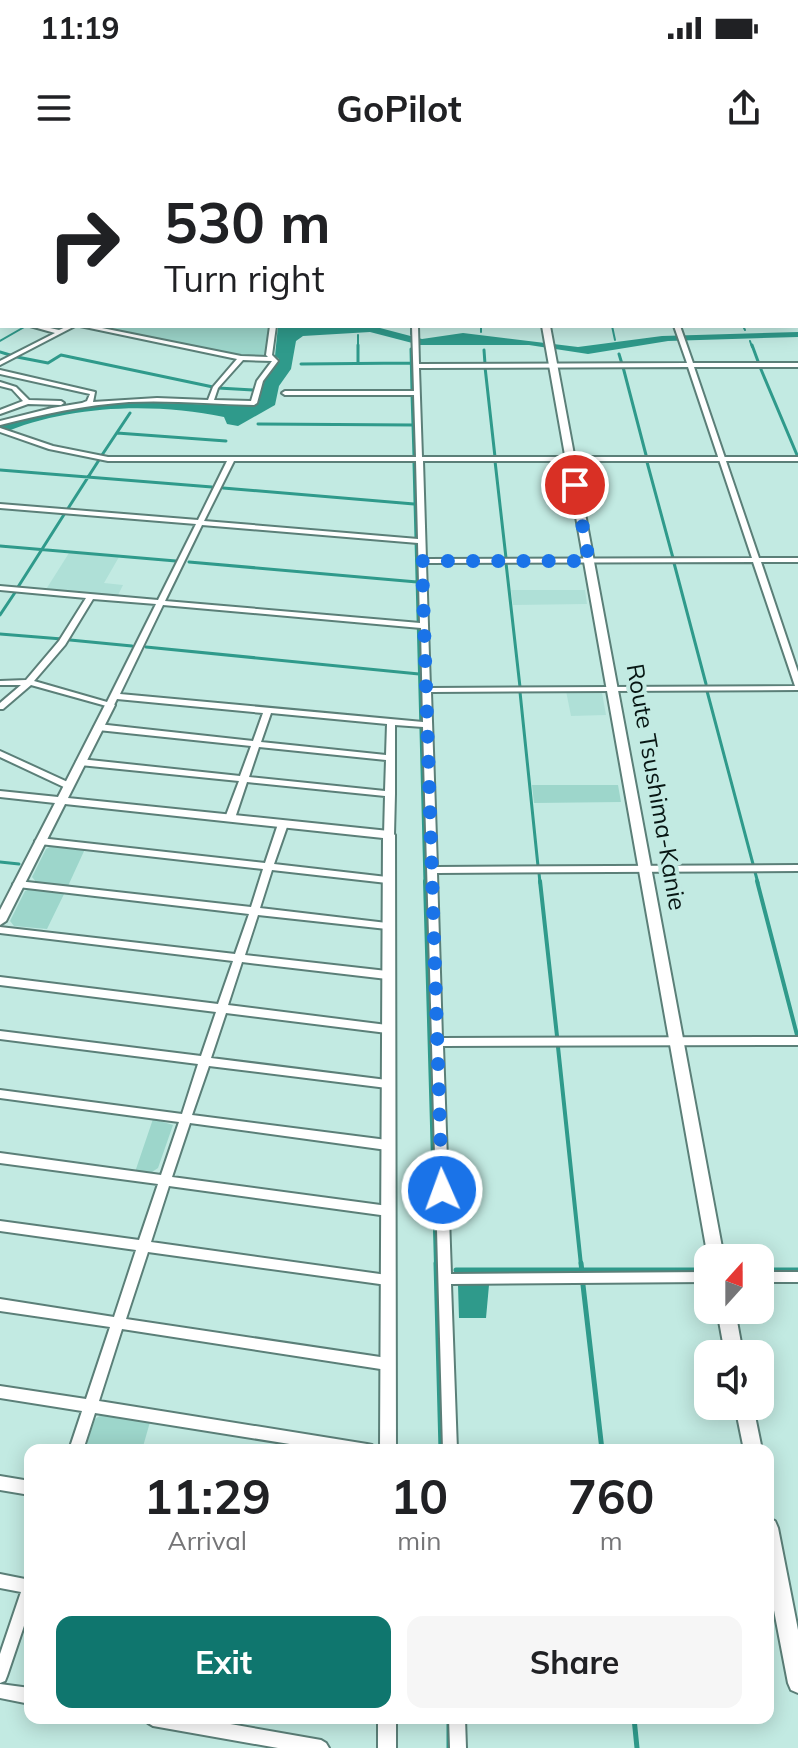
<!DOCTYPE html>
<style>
:root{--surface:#fff;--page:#f6f6f6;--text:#202124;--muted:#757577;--accent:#0f766e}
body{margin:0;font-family:Mulish,sans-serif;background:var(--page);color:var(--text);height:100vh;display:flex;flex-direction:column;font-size:30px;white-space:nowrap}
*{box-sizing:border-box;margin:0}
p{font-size:26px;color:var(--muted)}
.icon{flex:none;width:44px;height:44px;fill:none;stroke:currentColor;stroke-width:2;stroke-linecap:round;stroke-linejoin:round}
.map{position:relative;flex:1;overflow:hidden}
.sheet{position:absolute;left:24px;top:1284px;width:750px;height:280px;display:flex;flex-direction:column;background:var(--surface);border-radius:16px;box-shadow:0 4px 20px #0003}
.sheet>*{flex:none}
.hud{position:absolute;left:0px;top:0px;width:798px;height:168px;box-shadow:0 4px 20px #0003;background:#fff;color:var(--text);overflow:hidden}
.needle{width:52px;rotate:21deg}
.controls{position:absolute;left:694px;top:1084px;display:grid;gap:16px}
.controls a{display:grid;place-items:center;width:80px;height:80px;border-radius:16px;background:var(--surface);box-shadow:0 4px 20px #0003;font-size:40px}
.pin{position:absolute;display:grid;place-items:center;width:68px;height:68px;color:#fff;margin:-34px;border:4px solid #fff;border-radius:50%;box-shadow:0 2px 8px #0007}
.me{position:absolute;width:88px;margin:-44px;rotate:358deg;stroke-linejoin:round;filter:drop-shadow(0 0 6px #0008)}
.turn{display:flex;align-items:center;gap:28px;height:168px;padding:0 32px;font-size:36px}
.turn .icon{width:104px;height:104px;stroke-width:2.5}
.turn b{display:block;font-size:56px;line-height:68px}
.eta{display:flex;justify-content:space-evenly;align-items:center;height:136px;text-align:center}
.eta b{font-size:48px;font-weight:700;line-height:56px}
.cta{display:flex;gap:16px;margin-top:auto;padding:16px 32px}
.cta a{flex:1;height:92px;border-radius:16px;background:var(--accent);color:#fff;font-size:32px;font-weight:700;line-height:92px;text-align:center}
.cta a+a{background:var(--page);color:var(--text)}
.status{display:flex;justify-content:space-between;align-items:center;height:56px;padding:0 40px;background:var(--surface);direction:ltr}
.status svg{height:22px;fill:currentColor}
header{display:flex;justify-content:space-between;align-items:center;height:104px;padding:0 32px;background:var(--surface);font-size:36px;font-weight:700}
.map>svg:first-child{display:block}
</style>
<div class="status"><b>11:19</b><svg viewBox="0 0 49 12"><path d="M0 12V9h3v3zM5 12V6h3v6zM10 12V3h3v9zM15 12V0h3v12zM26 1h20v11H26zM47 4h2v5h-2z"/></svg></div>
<header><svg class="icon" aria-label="menu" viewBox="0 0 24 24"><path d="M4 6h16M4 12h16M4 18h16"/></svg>GoPilot<svg class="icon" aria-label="share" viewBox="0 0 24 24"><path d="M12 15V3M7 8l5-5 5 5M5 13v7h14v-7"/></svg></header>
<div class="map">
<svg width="798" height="1588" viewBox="0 0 798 1588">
<rect width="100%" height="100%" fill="#c2eae2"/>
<!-- built -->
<path fill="#afe0d7" d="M69,393L119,397L104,423L123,425L117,437L45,431Z
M511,430H585L587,444L513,445Z
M566,531L602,533L606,555L571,556Z"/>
<!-- green -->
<path fill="#9dd6cb" d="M88,166H271L265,197H242Z
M532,625H618L621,642L534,643Z
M53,685L85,689L68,726L37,723L32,717L46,689Z
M32,728L65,732L47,769L14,766L10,761L25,731Z
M153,959L173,965L158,1008L149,1014L135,1012Z
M101,1255L150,1262L142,1290H84L95,1259Z"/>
<!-- water -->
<path fill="#2f9a8b" d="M278,166L380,168L422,179L463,173L578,187L662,176L798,172V177L668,181L588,194L529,185H420L370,172L303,176L296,181L291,209L279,226L275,245L238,266L227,264L224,257C153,242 68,245 0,274V265L60,249L130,242L254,246L264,220L279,199L275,196Z
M458,1125H489L486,1158H459Z"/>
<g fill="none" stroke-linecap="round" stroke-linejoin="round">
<!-- stream-far3 -->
<path stroke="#2f9a8b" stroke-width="2" d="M538,0L541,2
M107,2L112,0
M796,19L798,16
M411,166V174
M481,166V172
M612,166L615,180
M743,166L745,170
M358,175V187
M0,181L26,166
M750,181L752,187"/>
<!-- stream-far2 -->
<path stroke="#2f9a8b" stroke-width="3" d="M358,185V203
M752,185L759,204
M411,189L412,232
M484,190L485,204
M0,192L10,195
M619,194L622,204
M17,197L48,203L61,195L213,227
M301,204L411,203
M485,207L495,297
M623,207L646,295
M760,207L797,295
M218,228L253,230
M412,234L414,296
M258,264L413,265
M117,273L226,281
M102,295L130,253
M495,301L506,398
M647,302L673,398
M414,303L425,723
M0,310L212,327
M223,328L414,344
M67,350L99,300
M0,386L176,401
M189,402L417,422
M506,403L520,527
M674,403L706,524
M18,427L65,353
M0,455L16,431
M0,474L62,479
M70,480L132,486
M146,487L419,514
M707,531L753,704
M520,532L538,706
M0,702L19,704
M755,712L758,723
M539,713L540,723"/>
<!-- stream-far1 -->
<path stroke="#2f9a8b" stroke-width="4" d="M425,721L436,1105
M540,721L557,876
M757,721L797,875
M558,887L581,1105"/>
<!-- stream -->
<path stroke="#2f9a8b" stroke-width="5" d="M436,1103L441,1290
M581,1103L582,1112
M456,1110H697
M760,1110H798
M583,1125L602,1290
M449,1558V1588
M634,1558L637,1588"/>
<!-- minor casing -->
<g stroke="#5b7f78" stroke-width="4">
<path id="minor" d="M86,0H96L101,2H91Z
M150,0H155L153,2H148Z
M408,0H412V2H408Z
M686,0H693L696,2H689Z
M742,0H746V2H742Z
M796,11H798V13H796Z
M796,21H798V23H796Z
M0,22H2V25H0Z
M0,60L2,61V65L0,64Z
M2,109V113L0,114V110Z
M796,111H798V115H796Z
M2,131V135L0,136V132Z
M796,139L798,140V148L796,147Z
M0,156H2V160H0Z
M30,166H41L59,170L68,166H75L0,205V201L55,173Z
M80,166H92L241,196L268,197L266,195L270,166H276L272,195L278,201L263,221L257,243L254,245C212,244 171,240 129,242C85,245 43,254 0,265V261L52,248L82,243L87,241L90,234L0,214V210L95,232L93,242L157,238L208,240L213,227L237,199ZM243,200L272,201L257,221L251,241L214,240L218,228Z
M412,166H418L419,204L687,203L674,166H680L693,203H798V207H694L759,398H798V402H761L798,512V530L431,532L437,707L798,705V711L437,713L442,878L798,877V885L443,886L451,1114L708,1112V1122L451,1124L457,1290H443L432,885L431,882L432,880L423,567L395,565V634L394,675L389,678L384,675L385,636L247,622L235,658L230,661L225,658L239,621L80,605L76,602L80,599L240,616L251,586L98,570L94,567L98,564L253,581L263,553L117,539L113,547H110L31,525L3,549H0V543L21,525H0V521L26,520L59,481L86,438L0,430V426L158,440L196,364L0,348V344L198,360L227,301H108L49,289L0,272V268L53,286L108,297H416L414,235H285L282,233L285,231H414ZM688,207L752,398L426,399L423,301H570L573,299L570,297H422L419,208ZM234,301H416L418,379L204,361ZM202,365L418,383L420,463L165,441ZM753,402L795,526L430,528L426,403ZM93,439L156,444L107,542L34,521L65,485ZM163,445L421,468L423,562L120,534ZM271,553L387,564L386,595L261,582ZM259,587L386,600L385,631L249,617Z
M0,222L16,227L29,240L61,241L64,243L61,245L28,244L0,254V250L23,241L12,229L0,226Z
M0,591L72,624L73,626L69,629L66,628L0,597Z
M283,661L288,664L274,704L387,717L392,720L387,723L272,710L260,748L387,763L392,766L387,769L258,755L245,795L387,811L392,815L387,819L242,802L228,845L387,865L391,866L392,869L391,872L387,873L226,853L211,898L387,920L391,921L392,924L391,927L387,928L209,906L192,955L387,980L391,982L393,985L391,988L387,990L190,963L172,1017L388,1046L392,1047L394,1051L392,1055L388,1056L169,1026L151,1082L387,1115L391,1116L393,1120L391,1124L387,1125L148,1092L126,1159L387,1198L392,1200L393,1204L392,1208L387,1210L122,1169L99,1241L367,1284L372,1285L374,1290H327L95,1253L83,1290H69L82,1251L0,1238V1226L86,1239L110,1167L0,1151V1139L114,1157L136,1090L0,1071V1061L139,1080L158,1024L0,1003V993L161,1015L179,962L0,938V930L182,954L198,904L0,879V871L201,896L216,852L0,825V817L218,844L233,801L0,773V767L235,794L249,754L18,727L13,724L18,721L251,747L263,709L40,684L35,681L40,678L265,703L278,664Z
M760,1112H798V1122H760Z
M0,1316L30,1321V1335L0,1330Z
M0,1414L30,1420V1448L7,1516L5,1521L0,1523V1494L21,1432L0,1428Z
M0,1524L30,1528V1544L0,1538Z
M145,1558H196L321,1580L326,1583L329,1588H278L153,1566L148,1563Z
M449,1558H465L466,1588H450Z"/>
</g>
<!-- tertiary casing -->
<g stroke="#5b7f78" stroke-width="4">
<path id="tertiary" d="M567,297H798V301H570L566,299Z
M110,542L115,545L68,638L389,671L395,675L396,1290H380L383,678L65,644L6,761L0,765V750L55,643L0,637V631L58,637L105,545Z
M378,1558H396V1588H378Z"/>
</g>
<!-- secondary casing -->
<g stroke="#5b7f78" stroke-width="4">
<path id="secondary" d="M511,0H517V2H511Z
M542,166H550L724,1098H708Z
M717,1150H735L743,1194H725Z
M735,1246H753L762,1290H744Z
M768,1358L775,1361L778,1368L798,1470V1533L791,1530L788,1523L768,1419Z"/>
</g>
<!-- minor -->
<use href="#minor" fill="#fff" fill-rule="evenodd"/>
<!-- tertiary -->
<use href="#tertiary" fill="#fff" fill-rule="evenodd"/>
<!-- secondary -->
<use href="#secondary" fill="#fff" fill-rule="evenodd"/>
</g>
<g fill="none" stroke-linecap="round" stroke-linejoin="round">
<!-- route -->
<path stroke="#1a73e8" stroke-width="14" stroke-dasharray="0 25.2" d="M442,1030L422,401H589L575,325"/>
</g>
<g text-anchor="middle" stroke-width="8" stroke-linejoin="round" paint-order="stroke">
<!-- street labels -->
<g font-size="24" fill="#071613" stroke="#c2eae2">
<text transform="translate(656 627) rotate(80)" y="8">Route Tsushima-Kanie</text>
</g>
</g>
</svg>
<div class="controls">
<a><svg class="needle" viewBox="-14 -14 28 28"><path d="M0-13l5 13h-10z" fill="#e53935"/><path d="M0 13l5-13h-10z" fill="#757577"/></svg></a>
<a><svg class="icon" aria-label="sound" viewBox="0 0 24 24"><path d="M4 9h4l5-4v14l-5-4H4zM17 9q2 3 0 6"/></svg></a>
</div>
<div class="pin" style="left:575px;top:325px;background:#d93025"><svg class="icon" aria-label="arrive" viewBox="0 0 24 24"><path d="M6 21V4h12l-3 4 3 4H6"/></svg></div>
<svg class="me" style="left:442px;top:1030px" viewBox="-20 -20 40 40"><circle r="17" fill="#1a73e8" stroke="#fff" stroke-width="3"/><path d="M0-11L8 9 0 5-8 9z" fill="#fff"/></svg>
<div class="hud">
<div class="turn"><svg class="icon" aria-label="right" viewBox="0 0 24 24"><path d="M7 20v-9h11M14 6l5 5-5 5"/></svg><div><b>530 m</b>Turn right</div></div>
</div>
<section class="sheet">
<div class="eta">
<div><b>11:29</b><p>Arrival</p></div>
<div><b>10</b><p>min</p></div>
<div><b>760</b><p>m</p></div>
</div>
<div class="cta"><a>Exit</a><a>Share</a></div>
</section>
</div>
